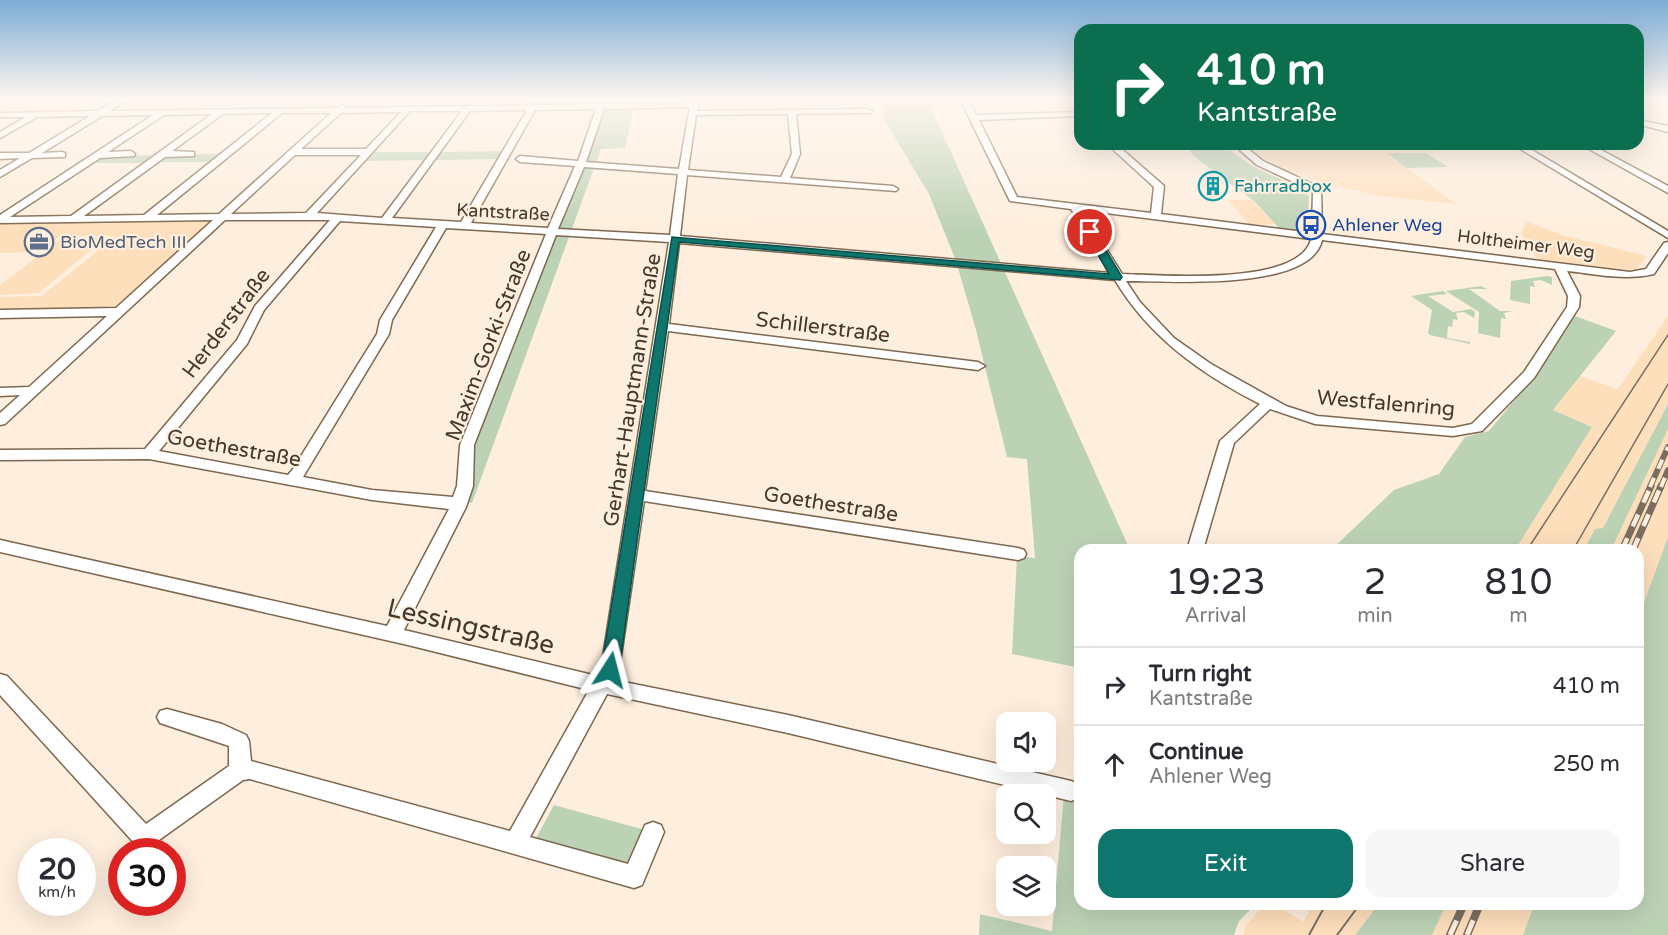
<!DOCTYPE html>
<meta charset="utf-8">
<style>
:root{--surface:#fff;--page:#f7f7f7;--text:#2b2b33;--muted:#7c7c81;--line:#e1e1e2;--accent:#0f766e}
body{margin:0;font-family:"Varela Round",sans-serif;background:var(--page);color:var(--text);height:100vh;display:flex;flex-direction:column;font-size:22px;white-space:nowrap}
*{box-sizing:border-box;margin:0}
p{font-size:20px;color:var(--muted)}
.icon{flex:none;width:33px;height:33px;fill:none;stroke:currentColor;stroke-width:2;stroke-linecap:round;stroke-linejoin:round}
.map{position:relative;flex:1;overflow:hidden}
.sheet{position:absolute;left:1074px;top:544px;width:570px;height:366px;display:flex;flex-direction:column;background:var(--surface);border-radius:18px;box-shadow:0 6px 24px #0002}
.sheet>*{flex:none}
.banner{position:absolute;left:1074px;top:24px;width:570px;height:126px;border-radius:18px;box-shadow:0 6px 24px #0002;background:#0b6e4f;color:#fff;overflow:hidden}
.buttons{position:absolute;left:996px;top:712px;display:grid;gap:12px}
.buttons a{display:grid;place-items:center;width:60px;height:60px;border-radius:12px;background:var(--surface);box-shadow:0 6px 24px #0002;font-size:30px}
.speed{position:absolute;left:18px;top:838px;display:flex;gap:12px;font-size:30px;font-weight:700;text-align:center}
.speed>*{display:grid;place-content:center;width:78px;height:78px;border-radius:50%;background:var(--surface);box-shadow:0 6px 24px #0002;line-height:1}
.speed small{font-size:15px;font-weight:400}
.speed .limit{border:9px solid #d22;background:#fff;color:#111}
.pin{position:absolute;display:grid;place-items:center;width:51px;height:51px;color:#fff;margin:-26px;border:3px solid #fff;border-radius:50%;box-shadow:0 2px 6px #0007}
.me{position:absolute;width:66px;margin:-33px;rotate:9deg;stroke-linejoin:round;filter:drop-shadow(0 0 4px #0008)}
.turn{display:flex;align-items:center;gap:21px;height:126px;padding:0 24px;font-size:27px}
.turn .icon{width:78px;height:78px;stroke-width:2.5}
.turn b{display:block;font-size:42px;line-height:51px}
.eta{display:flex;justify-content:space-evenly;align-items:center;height:102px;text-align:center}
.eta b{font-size:36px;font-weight:600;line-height:42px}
.action{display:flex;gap:12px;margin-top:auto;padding:12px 24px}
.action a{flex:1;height:69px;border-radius:18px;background:var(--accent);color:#fff;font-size:24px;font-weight:600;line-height:69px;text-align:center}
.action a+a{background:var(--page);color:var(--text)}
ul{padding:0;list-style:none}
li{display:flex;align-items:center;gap:18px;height:78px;padding:0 24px;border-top:2px solid var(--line)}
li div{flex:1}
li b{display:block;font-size:22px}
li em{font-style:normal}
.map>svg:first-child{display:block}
</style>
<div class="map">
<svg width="1668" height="935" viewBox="0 0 1668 935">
<rect width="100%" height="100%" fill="#feeedd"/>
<!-- built -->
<path fill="#fedfbc" d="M296,99H348L335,109L282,111Z
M1247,144H1427L1438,152L1387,153L1456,204L1381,196L1329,185L1286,170L1265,159Z
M1228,200H1252L1275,224L1250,225Z
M214,219L115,310L0,312V297L42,296L116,236H60L39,252L0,253V223Z
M1527,222L1565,236L1647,256L1637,269L1628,270L1537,259L1521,233Z
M106,238L38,293L0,295V285L60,239Z
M1668,316V404L1603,529L1595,530L1584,550H1515L1592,427L1552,410L1580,376L1618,389Z
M1668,429V537L1638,619V550H1611Z
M1263,905H1277L1303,922L1309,912L1306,905H1379L1355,935H1243L1245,927Z
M1446,905V904L1534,905L1523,935H1432Z"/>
<!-- green -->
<path fill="#bcd2b5" d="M879,99H927L1130,550H1080V668L1012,654L1017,556L1035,558L1027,459L1007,457L976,330L956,261L929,194L885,121Z
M634,107L625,148L601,149L472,503L465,502L472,444L601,108Z
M1189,144H1224C1239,159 1257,169 1276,177C1289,183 1299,186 1309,196L1307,230L1300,232L1281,230L1254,201L1196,158L1191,153Z
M504,151L500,159L435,160L441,152Z
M374,152H433L430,160L364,161Z
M1387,153H1426L1448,167L1407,168Z
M168,154H223L216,162H153Z
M156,155L147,163H85L99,156Z
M1547,276L1552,277V285L1541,280L1533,281L1535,287L1530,286V304L1510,300L1511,281Z
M1481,286L1487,289H1469L1500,311H1513L1504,313L1506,319L1501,318L1500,338L1478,333L1479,312L1446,291Z
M1443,291L1447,294L1428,296L1453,312L1471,309L1475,312L1474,318L1464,312L1456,313L1458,320L1453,319L1452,327L1448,326L1447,338L1470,342V344L1430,335L1428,333L1432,310L1411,296Z
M1575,316L1616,331L1553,410L1592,427L1515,550H1331L1394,490L1439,474L1465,437L1489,431L1517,397Z
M1668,404V429L1611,550H1584L1595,529L1603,528Z
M1668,537V935H1523L1534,905L1638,904V619Z
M1064,795L1080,797V904L1255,905L1239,921L1234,935H979L980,914L1052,931Z
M554,805L645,830L628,867L535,840Z
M1379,904H1446V905L1432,935H1355Z"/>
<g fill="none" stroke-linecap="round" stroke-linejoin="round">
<!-- street casing -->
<g stroke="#7d674e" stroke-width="3">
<path id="street" d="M118,99H128L110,111L337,108L342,105L346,108L597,104L599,99H607L605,104L690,103L691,99H699L697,111L868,109L872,111L871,113L796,114L800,154L790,178L893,186L898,189L896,191L687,175L680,236L1110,273L1071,209L1010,201L960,99H968L976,115L1080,112V116L979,120L1017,197L1151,213L1154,187L1107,144H1116L1164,186L1161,214L1312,233L1313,191L1257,165L1233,144H1242L1263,161L1321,188L1322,234L1630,272L1646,269L1664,243L1668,242V253L1654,274C1625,281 1596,274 1567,271L1580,296L1579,307L1534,378L1482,431L1453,436L1315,424L1270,409L1234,443L1203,550H1187L1220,441L1260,404C1201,374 1149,337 1115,280L679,243L669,324L978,362L985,366L978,370L668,331L645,491L1018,548L1024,550L1026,554L1024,558L1018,560L644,501L619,670L614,680L788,715L1071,781L1079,784V798L1071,801L788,733L607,694L530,837L628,864L645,825L653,822L661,825L664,832L642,885L634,888L250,779L243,780L152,845L144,849L136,845L0,695V674L7,676L146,824L229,766V746L160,723L157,717L160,711L167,709L222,724L246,735L249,741L251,761L510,831L589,690L408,645L0,552V540L387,626L449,509L372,500L149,459L0,460V450L145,449L237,340L255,306L330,220H225L5,424L0,425V413L20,395L0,396V388L29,387L107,316L0,318V310L116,308L213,220L0,223V215L153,115L102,116L42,153L62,152L65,153V157L32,158L0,177V170L20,158L0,159V153H29L90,116L37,117L0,138V132L26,117H0V113L98,111ZM690,107L679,169L586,162L604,109ZM596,109L578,161L520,156L516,159L520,162L575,166L548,228L471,223L535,110ZM527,110L461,222L392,218L470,111ZM410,111H462L382,218L317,213ZM401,112L366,149H301L341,113ZM272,113L144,215L84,216L165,157L194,156V152L172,151L223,114ZM282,113H331L219,214L157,215ZM212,114L71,216L10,217L100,158L134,156L135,154L131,151L108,152L164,115ZM788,114L792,154L781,177L688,170L696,115ZM295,155H361L306,213L231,214ZM584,167L678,174L670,235L558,229ZM1082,210L1311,239C1300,287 1160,275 1122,274ZM340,221L436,227L380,320L377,334L293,469L288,475L159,451L247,344L264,310ZM446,228L546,234L460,445L457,486L453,497L372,490L303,477L389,334L392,320ZM556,235L669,242L601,669L597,676L404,630L466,507L473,486L474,445ZM1322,240L1555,269L1568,296L1567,307L1524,372L1472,424L1453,428L1317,416L1286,406L1211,364L1174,338L1140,302L1126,281C1167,281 1311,292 1322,240Z
M1638,120L1668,126V132L1638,124Z
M1512,144H1522L1668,231V238Z
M1580,144H1590L1668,186V193Z"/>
</g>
<!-- street -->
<use href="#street" fill="#fff" fill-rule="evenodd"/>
<!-- tram-far1 -->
<path stroke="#7a6e61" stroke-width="1.5" d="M1527,550L1668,335
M1573,550L1668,384"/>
<!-- tram -->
<path stroke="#7a6e61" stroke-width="2" d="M1309,935L1326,904
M1337,935L1360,904"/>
<!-- rail-far2 casing -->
<g stroke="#7a6e61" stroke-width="6">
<path id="rail-far2" d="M1650,487L1668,447
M1661,487L1668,470"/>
</g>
<!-- rail-far1 casing -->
<g stroke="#7a6e61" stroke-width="7">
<path id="rail-far1" d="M1622,550L1651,486
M1633,550L1661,486"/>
</g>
<!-- rail casing -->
<g stroke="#7a6e61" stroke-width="8">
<path id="rail" d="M1450,935L1464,904
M1467,935L1480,904"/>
</g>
<!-- rail-far2 -->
<use href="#rail-far2" stroke="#feeedd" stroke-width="4" stroke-dasharray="10" stroke-linecap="butt"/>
<!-- rail-far1 -->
<use href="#rail-far1" stroke="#feeedd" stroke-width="4.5" stroke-dasharray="13" stroke-linecap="butt"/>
<!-- rail -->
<use href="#rail" stroke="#feeedd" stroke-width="5" stroke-dasharray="16" stroke-linecap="butt"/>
</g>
<!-- sky -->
<linearGradient id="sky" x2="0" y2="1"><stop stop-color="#7bacd5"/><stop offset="0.43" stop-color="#fff7f0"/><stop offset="1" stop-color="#fff7f0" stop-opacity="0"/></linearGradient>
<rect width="1668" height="230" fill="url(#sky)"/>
<!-- route -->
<path fill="#0f766e" stroke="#0a4d48" stroke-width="1.5" d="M1087,230L1095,232L1122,277L1120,280L679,242L619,670L616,675L610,677L604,675L601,670L672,237L1109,274L1085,232Z"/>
<!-- icons -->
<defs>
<g id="building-ring" transform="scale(1.5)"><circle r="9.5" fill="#feeedd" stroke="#0f9aa8" stroke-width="1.5"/><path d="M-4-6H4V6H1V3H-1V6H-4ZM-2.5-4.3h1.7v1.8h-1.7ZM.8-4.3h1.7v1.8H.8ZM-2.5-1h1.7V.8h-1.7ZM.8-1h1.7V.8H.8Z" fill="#0f9aa8"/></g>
<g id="bus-ring" transform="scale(1.5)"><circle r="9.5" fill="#feeedd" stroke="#1a4fb4" stroke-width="1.5"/><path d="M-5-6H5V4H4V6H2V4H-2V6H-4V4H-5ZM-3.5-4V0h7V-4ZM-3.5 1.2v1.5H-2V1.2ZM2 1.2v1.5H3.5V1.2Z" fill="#1a4fb4"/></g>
<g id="office-ring" transform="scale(1.5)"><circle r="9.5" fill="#feeedd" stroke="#5c6f8a" stroke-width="1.5"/><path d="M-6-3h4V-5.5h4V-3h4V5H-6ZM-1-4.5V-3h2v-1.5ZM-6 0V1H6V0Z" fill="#5c6f8a"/></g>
</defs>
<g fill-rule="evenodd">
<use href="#building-ring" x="1213" y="186"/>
<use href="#bus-ring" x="1311" y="225"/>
<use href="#office-ring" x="39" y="242"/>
</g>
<g text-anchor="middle" stroke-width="4.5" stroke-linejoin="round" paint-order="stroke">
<!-- far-culture labels -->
<g font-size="18" fill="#0d838f" stroke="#feeedd" text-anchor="start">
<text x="1234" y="192">Fahrradbox</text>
</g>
<!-- far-street labels -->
<g font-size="18" fill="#42382d" stroke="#feeedd">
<text transform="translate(503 212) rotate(3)" y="6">Kantstraße</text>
<text transform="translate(1526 244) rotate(7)" y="6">Holtheimer Weg</text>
</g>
<!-- far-transit labels -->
<g font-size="18" fill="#164399" stroke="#feeedd" text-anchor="start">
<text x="1332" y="231">Ahlener Weg</text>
</g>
<!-- far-service labels -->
<g font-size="18" fill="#4e5e75" stroke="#feeedd" text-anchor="start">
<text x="60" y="248">BioMedTech III</text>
</g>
<!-- street labels -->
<g font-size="21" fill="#42382d" stroke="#feeedd">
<text transform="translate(226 323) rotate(-53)" y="7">Herderstraße</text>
<text transform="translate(823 327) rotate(7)" y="7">Schillerstraße</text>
<text transform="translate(488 345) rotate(-69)" y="7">Maxim-Gorki-Straße</text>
<text transform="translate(632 390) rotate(-81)" y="7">Gerhart-Hauptmann-Straße</text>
<text transform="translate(1386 403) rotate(5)" y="7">Westfalenring</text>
<text transform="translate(234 448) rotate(10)" y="7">Goethestraße</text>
<text transform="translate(831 504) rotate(9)" y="7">Goethestraße</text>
</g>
<!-- near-street labels -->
<g font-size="26" fill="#42382d" stroke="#feeedd">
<text transform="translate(471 626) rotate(13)" y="9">Lessingstraße</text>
</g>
</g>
</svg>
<div class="buttons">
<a><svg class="icon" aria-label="sound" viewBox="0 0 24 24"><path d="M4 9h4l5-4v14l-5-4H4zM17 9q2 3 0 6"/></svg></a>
<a><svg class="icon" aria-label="search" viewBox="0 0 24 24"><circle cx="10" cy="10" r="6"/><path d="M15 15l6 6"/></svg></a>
<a><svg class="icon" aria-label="layers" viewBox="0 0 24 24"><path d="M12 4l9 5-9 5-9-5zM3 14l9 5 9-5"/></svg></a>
</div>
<div class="speed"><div>20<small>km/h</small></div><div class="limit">30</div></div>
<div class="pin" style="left:1090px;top:232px;background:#d93025"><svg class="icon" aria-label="arrive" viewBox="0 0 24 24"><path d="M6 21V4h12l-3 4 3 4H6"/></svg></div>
<svg class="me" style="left:610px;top:670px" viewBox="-20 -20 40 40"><path d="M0-17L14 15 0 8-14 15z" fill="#0f766e" stroke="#fff" stroke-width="4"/></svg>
<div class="banner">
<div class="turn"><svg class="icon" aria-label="right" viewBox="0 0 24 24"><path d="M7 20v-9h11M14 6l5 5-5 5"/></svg><div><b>410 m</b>Kantstraße</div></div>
</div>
<section class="sheet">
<div class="eta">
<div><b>19:23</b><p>Arrival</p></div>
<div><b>2</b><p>min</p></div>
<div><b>810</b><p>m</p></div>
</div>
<ul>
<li><svg class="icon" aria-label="right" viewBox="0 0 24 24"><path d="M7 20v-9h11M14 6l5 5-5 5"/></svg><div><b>Turn right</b><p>Kantstraße</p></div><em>410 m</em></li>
<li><svg class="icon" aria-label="ahead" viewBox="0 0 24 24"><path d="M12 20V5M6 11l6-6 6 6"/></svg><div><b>Continue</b><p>Ahlener Weg</p></div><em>250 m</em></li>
</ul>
<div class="action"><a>Exit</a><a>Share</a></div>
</section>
</div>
